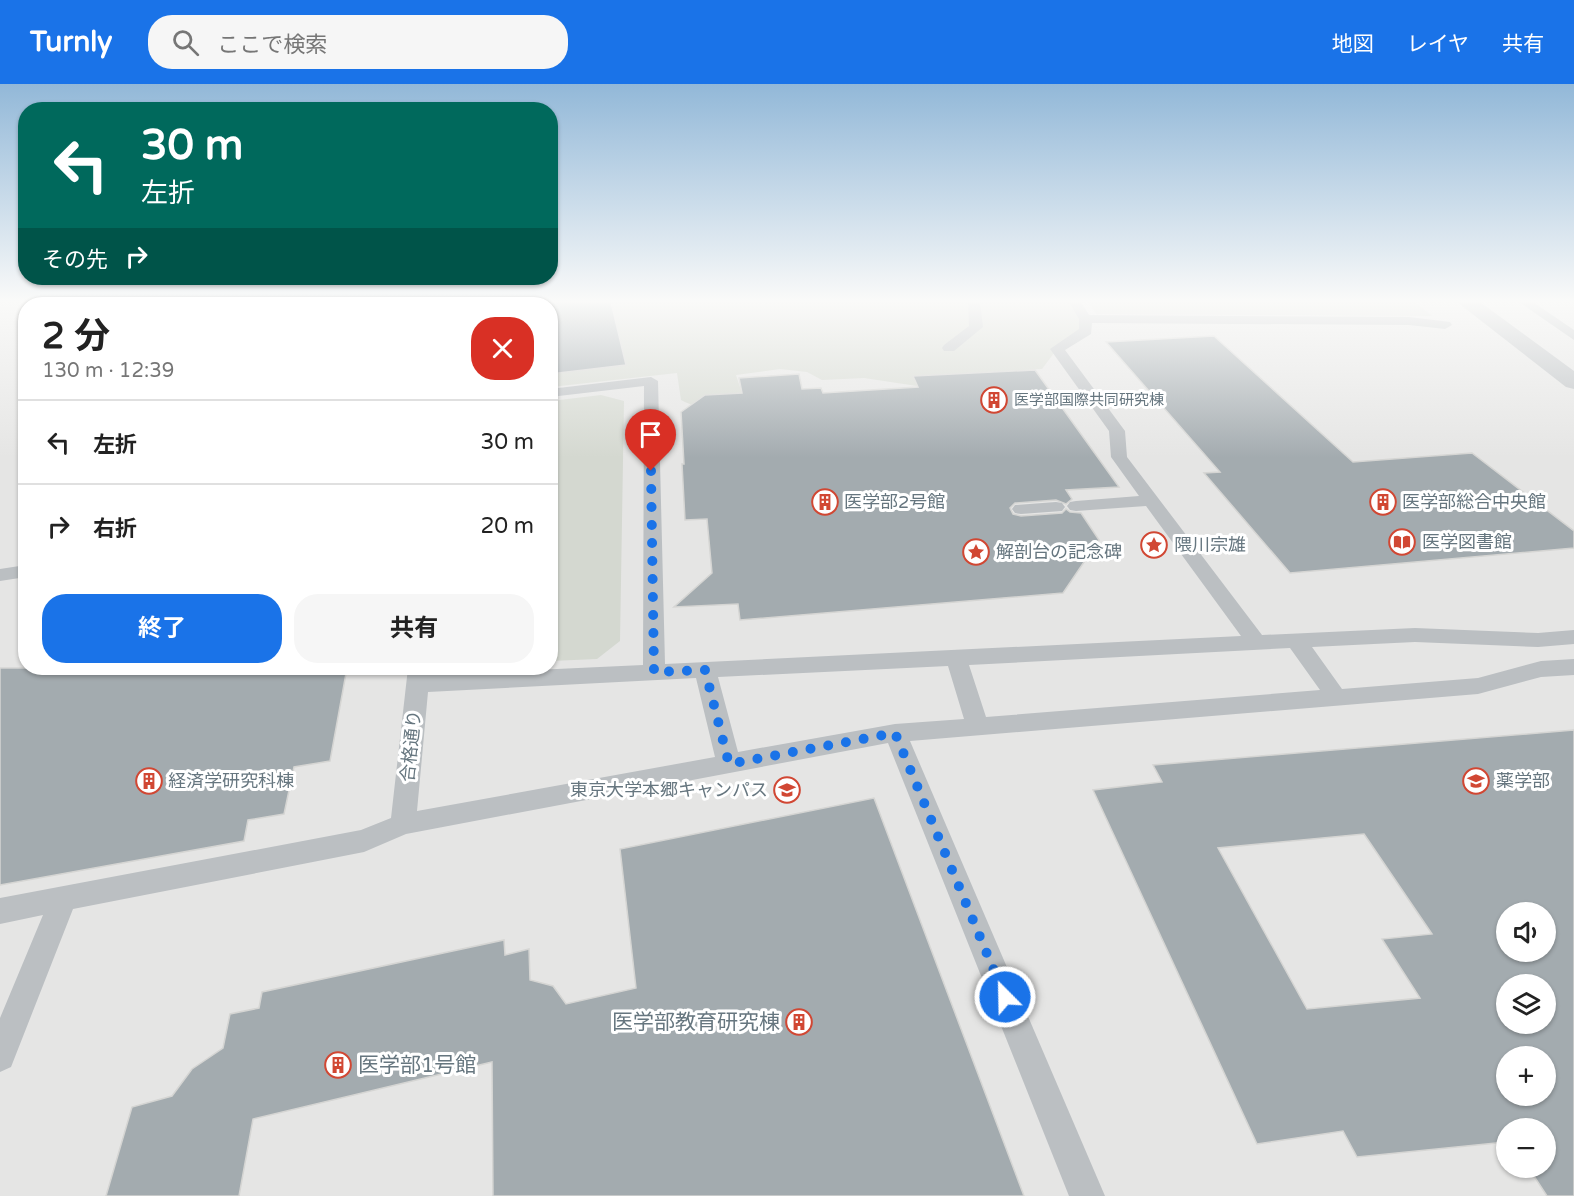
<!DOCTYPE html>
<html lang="ja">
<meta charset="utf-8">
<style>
:root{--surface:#fff;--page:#f6f6f6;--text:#222;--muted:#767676;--line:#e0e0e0;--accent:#1a73e8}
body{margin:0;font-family:"Varela Round","Noto Sans JP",sans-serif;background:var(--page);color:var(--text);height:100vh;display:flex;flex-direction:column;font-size:22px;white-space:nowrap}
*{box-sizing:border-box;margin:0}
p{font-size:20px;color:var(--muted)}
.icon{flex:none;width:33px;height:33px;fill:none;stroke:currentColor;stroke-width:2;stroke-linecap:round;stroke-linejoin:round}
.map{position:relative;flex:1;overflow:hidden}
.sheet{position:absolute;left:18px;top:213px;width:540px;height:378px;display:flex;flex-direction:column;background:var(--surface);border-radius:24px;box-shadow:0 2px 4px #0004}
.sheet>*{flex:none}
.hud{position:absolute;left:18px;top:18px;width:540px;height:183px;border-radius:24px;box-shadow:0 2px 4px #0004;background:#00695c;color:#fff;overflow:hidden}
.fabs{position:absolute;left:1496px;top:818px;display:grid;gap:12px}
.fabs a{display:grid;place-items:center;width:60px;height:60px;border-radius:50%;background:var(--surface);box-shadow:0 2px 4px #0004;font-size:30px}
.pin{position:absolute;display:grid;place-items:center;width:51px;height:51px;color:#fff;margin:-62px -26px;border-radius:50% 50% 50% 0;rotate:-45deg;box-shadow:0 0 6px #0007}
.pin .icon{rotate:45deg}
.me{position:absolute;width:66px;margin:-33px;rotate:337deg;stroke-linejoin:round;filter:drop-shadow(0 0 4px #0008)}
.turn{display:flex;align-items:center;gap:21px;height:126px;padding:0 24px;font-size:27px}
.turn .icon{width:78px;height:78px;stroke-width:2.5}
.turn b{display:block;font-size:42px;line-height:51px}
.then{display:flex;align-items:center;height:57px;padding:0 24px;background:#0003;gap:12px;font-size:22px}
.round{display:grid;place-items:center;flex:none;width:63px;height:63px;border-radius:24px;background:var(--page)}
.head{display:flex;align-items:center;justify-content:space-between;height:102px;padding:0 24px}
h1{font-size:36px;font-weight:700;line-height:45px}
.action{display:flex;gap:12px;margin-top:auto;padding:12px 24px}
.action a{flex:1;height:69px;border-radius:24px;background:var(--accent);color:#fff;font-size:24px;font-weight:700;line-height:69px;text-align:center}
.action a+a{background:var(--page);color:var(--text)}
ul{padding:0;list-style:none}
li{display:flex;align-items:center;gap:18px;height:84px;padding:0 24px;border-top:2px solid var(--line)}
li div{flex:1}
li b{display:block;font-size:22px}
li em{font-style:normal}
header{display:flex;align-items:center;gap:36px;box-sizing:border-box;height:84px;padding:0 30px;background:var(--accent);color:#fff}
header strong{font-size:28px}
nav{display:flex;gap:33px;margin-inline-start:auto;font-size:21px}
.search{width:420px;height:54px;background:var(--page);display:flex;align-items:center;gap:15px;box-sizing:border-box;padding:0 21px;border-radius:24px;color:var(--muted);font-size:22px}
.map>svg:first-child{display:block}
</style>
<header>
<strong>Turnly</strong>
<div class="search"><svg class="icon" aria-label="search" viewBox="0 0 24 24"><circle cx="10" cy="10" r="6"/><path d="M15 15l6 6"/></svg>ここで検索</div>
<nav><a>地図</a><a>レイヤ</a><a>共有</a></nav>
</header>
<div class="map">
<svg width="1574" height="1112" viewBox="0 0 1574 1112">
<rect width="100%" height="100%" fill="#f4f4f1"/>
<!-- built -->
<path fill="#e5e5e4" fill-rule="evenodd" d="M0,218H1574V1112H0ZM26,220H550V584H26ZM1506,828H1545V867H1506ZM1506,900H1545V939H1506ZM1506,972H1545V1011H1506ZM1506,1044H1545V1083H1506Z"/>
<!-- green -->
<path fill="#d4d8d0" d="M476,218H1075L1085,235L1086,247L1057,265L1042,285L913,292L917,302L864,294L822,296L807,288L780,285L736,291L742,309C723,316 700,328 681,316L677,289L551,303L550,220H476Z
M1089,218H1415L1432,232L1096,230Z
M601,311L624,317L620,557L597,575L551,577V317Z"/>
<!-- building -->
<path fill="#a3abaf" stroke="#d5d5d3" stroke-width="1.5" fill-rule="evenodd" d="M550,218H611L626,281L550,290Z
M1214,252L1353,378L1472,369L1574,447V464L1290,489L1204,389L1220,388L1106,258Z
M1035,286L1119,403L1066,406L1072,415L1066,420L1056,416L1015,419L1010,424L1013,430L1021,432L1062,429L1066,425L1070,428L1081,429L1099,456L1063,509L740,536L738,520L674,523L712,489L707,435L685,436L682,380H684L681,328L705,311L742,309L739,294L799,290L802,305L821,304L823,309L918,303L913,292Z
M0,584H347L330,677L294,683L284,730L248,736L244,757L0,801Z
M1574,646V1112H1547L1528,1083H1545V1044H1506V1058L1357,1073L1343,1047L1257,1060L1093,706L1162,698L1153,681ZM1364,750L1432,850L1382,855L1420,914L1307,925L1218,764ZM1506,828H1545V867H1506ZM1506,900H1545V939H1506ZM1506,972H1545V1011H1506Z
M874,714L1024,1112H493L492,978L253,1035L239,1112H106L132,1023L172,1012L192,985L223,964L230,930L259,924L262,908L504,856L505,871L529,865L530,896L553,902L566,920L636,904L620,765Z"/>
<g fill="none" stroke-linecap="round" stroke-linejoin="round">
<!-- service -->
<path fill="#bbbfc2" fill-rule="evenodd" d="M448,218H460L459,220H447Z
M968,218H980L983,243L954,267H944L942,264L944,261L969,242Z
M1069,218H1081L1089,231L1409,233L1450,238L1452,241L1445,245L1409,241L1092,239L1091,250L1065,266L1125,347L1127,373L1262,551L1415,544L1538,549L1574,546V560L1538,563L1415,558L1312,563L1342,605L1478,594L1541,577L1574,575V591L1541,593L1478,610L910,657L1105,1112H1069L888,659L406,750L364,768L73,825L11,983L0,988V934L43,831L0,840V814L361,746L391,734L408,584H430L429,591L643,581L644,302L550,313V305L651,293L658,297L665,580L1241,552L1146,422L1076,427L1070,426L1067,422L1070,418L1076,417L1139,412L1111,373L1109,347L1050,265L1079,245V235ZM1290,564L1320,606L986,633L969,581ZM948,582L964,635L895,640L738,668L718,593ZM696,594L715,673L417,727L428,608Z
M1519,218H1533L1574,246V256Z
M1056,418L1062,419L1065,423L1062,427L1021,430L1015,429L1012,425L1015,421Z
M26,481V493L0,497V485Z"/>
<!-- minor -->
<path fill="#bbbfc2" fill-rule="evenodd" d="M1457,218H1480L1574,287V305L1566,303Z"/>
</g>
<!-- sky -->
<linearGradient id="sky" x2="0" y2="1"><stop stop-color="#92b8d8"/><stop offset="0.58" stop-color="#fafaf9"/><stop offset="1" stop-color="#fafaf9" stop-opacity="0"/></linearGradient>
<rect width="1574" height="374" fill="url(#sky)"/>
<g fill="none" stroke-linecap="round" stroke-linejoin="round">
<!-- route -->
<path stroke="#1a73e8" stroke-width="10" stroke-dasharray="0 18" d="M651,387L654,588L705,586L729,680L895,649L1005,913"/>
</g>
<!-- icons -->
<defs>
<g id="building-ring" transform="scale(1.35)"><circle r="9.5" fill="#fff" stroke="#d14733" stroke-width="1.5"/><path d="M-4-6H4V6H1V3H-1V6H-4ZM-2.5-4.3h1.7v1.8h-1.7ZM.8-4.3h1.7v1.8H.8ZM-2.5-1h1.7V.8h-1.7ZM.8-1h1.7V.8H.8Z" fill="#d14733"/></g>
<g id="library-ring" transform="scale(1.35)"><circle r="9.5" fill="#fff" stroke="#d14733" stroke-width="1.5"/><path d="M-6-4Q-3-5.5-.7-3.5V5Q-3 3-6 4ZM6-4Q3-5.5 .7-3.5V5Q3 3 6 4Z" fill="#d14733"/></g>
<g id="sight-ring" transform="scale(1.35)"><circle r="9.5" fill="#fff" stroke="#d14733" stroke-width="1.5"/><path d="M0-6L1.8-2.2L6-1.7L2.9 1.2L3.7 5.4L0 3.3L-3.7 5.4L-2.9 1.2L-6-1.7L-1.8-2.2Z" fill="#d14733"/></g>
<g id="university-ring" transform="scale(1.35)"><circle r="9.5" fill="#fff" stroke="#d14733" stroke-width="1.5"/><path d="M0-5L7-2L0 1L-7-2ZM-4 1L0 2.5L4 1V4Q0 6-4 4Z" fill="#d14733"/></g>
</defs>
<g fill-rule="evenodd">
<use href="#building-ring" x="994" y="316"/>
<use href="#building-ring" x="825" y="418"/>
<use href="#building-ring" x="1383" y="418"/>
<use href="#library-ring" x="1402" y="458"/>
<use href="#sight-ring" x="1154" y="461"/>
<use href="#sight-ring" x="976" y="468"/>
<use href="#building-ring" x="149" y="697"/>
<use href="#university-ring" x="1476" y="697"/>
<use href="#university-ring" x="787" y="706"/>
<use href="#building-ring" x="799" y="938"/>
<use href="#building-ring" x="338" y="981"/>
</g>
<g text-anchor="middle" stroke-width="6" stroke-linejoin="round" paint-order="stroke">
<!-- far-poi labels -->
<g font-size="15" fill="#66767f" stroke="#fff" text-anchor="start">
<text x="1014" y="321">医学部国際共同研究棟</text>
</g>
<!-- poi labels -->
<g font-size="18" fill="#66767f" stroke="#fff" text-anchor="start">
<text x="844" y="424">医学部2号館</text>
<text x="1402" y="424">医学部総合中央館</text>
<text x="1422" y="464">医学図書館</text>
<text x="1174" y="467">隈川宗雄</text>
<text x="996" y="474">解剖台の記念碑</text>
<text x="168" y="703">経済学研究科棟</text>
<text x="1496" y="703">薬学部</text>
<text x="768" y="712" text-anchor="end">東京大学本郷キャンパス</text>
</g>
<!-- street labels -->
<g font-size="18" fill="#66767f" stroke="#fff">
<text transform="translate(411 662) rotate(-84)" y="6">合格通り</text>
</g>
<!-- near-poi labels -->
<g font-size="21" fill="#66767f" stroke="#fff" text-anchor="end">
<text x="780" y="945">医学部教育研究棟</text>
<text x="358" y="988" text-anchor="start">医学部1号館</text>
</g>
</g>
</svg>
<div class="fabs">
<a><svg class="icon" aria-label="sound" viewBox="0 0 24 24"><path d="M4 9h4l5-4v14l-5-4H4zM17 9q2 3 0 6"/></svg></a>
<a><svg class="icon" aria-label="layers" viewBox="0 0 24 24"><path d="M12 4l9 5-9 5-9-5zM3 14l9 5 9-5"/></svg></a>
<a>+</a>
<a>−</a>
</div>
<div class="pin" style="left:651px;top:387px;background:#d93025"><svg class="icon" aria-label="arrive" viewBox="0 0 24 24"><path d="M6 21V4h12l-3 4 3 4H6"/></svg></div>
<svg class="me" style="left:1005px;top:913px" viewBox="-20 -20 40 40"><circle r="17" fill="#1a73e8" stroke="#fff" stroke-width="3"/><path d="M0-11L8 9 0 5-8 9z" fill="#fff"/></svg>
<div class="hud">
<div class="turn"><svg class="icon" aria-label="left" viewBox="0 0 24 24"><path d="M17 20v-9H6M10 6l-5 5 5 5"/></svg><div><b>30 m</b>左折</div></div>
<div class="then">その先<svg class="icon" aria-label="right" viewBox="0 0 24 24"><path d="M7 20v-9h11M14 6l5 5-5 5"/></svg></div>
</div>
<section class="sheet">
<div class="head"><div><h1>2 分</h1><p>130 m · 12:39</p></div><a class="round" style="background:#d93025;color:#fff"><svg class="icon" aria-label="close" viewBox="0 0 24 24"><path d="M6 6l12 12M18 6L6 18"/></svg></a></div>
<ul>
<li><svg class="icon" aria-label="left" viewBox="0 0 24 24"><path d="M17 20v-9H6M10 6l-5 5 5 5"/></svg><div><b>左折</b></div><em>30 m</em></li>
<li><svg class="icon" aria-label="right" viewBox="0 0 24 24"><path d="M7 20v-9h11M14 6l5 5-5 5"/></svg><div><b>右折</b></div><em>20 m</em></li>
</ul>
<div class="action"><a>終了</a><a>共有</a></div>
</section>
</div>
